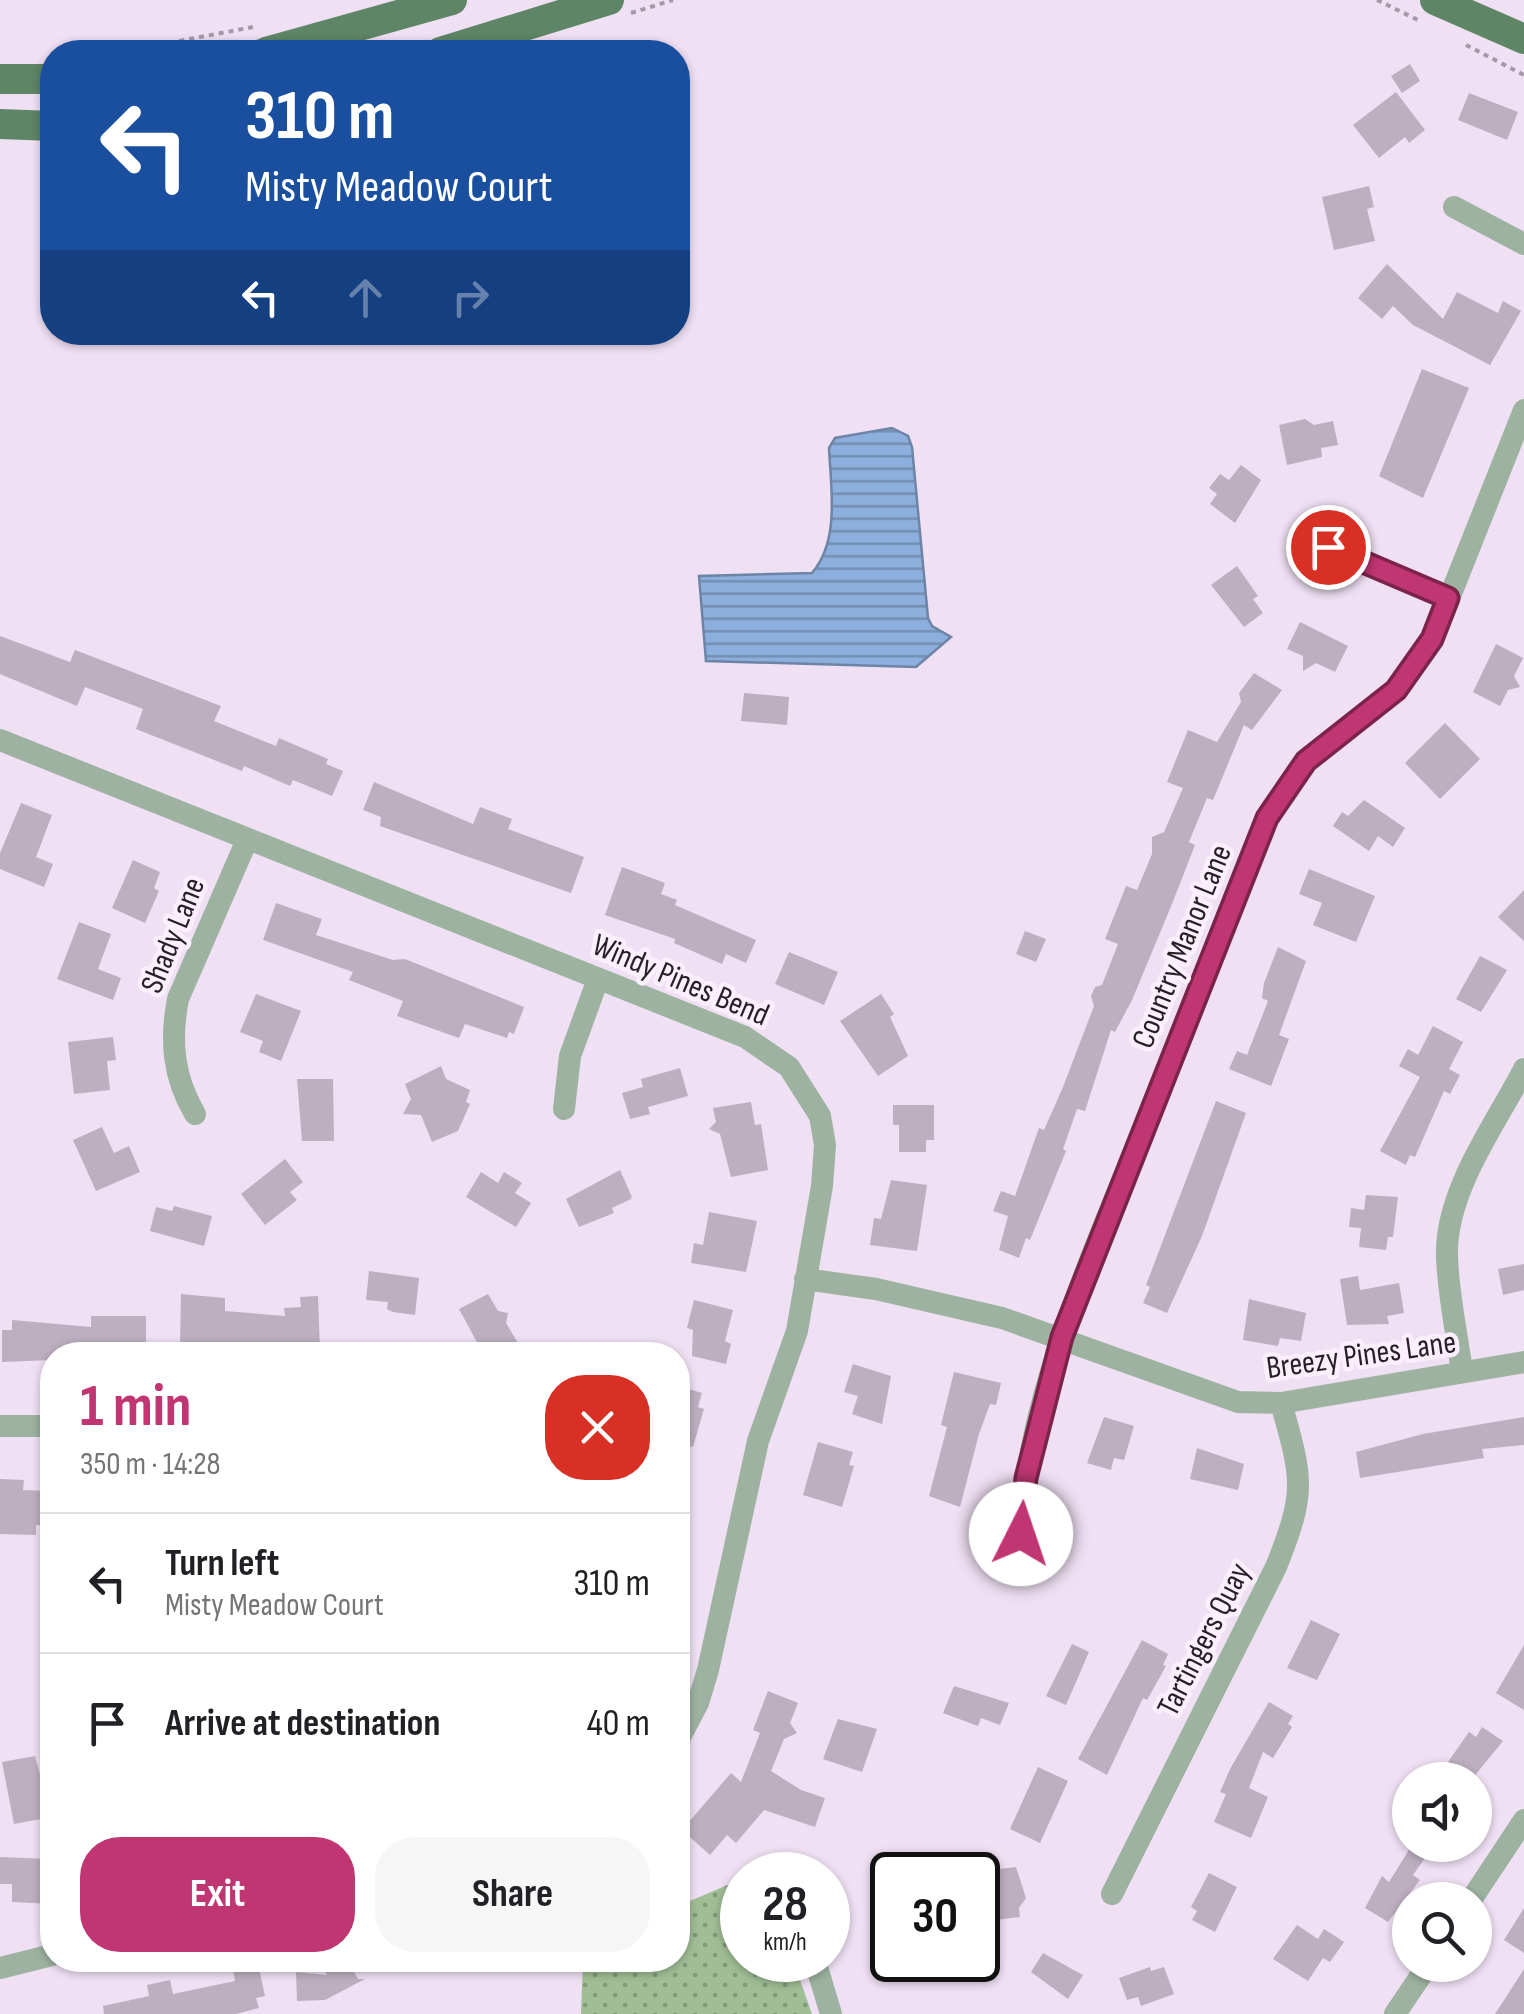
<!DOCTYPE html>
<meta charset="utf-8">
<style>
:root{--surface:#fff;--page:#f6f6f6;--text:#202124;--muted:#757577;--line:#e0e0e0;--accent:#bf3672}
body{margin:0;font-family:"Sofia Sans Condensed",sans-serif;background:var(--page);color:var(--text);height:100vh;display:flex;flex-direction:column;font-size:38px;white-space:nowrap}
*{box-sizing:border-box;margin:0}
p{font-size:32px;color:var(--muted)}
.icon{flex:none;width:55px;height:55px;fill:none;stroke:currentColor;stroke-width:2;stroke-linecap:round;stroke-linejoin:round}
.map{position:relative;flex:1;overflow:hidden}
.details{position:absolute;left:40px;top:1342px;width:650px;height:630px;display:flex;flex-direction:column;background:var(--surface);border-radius:40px;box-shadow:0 2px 8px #0004}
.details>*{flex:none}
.guide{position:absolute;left:40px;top:40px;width:650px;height:305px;border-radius:40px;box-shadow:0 2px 8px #0004;background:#1a4fa0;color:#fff;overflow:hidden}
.tools{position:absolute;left:1392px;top:1762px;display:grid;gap:20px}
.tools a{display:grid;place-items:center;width:100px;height:100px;border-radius:50%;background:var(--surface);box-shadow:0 2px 8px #0004;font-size:50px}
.speed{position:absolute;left:720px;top:1852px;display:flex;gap:20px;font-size:50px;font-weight:700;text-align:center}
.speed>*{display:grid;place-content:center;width:130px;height:130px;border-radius:50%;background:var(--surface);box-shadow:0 2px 8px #0004;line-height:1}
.speed small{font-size:25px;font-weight:400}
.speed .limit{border:5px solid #111;border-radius:15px;background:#fff;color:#111}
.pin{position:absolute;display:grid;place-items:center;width:85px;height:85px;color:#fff;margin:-42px;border:5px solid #fff;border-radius:50%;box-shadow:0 2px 10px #0007}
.me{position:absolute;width:110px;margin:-55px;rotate:4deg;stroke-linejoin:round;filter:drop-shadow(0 0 8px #0008)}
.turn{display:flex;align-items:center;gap:35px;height:210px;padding:0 40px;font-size:45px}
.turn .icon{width:130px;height:130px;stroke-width:2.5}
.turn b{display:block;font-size:70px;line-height:85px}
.lanes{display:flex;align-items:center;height:95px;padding:0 40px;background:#0003;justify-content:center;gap:50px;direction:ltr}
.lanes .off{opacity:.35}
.round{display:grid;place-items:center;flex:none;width:105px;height:105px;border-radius:40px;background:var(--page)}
.overview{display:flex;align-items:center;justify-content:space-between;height:170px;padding:0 40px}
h1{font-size:60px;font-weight:700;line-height:75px;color:var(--accent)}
.primary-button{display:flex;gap:20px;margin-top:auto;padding:20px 40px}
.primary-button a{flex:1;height:115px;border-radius:40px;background:var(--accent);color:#fff;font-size:40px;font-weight:700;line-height:115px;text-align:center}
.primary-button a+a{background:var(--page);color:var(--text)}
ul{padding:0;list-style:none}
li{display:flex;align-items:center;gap:30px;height:140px;padding:0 40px;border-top:2px solid var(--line)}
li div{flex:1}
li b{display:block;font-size:38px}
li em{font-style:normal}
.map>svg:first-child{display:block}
</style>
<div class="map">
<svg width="1524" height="2014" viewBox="0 0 1524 2014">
<defs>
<pattern id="grass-dots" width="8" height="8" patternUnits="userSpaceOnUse" patternTransform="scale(2.5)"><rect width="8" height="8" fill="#a0be96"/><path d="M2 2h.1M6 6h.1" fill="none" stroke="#829a7a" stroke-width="1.8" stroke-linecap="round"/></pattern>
<pattern id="water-rules" width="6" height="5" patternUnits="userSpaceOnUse" patternTransform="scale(2.5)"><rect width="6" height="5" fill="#8dafdd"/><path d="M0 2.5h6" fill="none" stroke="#738eb3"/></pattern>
</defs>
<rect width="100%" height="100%" fill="#efe0f3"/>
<!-- grass -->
<path fill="url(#grass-dots)" d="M742,1879V1960H793L812,2014H581L583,1960H678V1906Z"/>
<!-- water -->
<path fill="url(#water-rules)" stroke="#6e84a6" stroke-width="2.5" d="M892,428L908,436L912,447L928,618L932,626L951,637L916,667L706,661L699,576L812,573C840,540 831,489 829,448L835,438Z"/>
<!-- building -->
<path fill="#bdafc0" d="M1410,64L1420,81L1402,93L1391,76Z
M1396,92L1425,130L1409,143L1405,137L1379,158L1353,125Z
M1469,93L1518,112L1507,140L1458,120Z
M1369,186L1374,207L1367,209L1375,241L1334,250L1322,197Z
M1387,264L1443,319L1457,292L1498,313L1503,301L1521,311L1490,365L1413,325L1393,306L1382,319L1358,298Z
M1422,369L1469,388L1423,498L1379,476Z
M1305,419L1314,425L1333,421L1338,445L1321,448L1322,457L1287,465L1279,425Z
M1241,465L1261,480L1235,523L1210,504L1217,494L1209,488L1220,474L1229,480Z
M1237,566L1258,596L1253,599L1263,613L1244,627L1211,585Z
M1300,622L1348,646L1335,672L1316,663L1303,671V656L1287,649Z
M0,636L70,662L75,650L221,706L214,721L276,746L279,738L328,759L326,764L343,771L332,796L293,780L290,786L244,766L242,771L136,729L143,709L85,687L77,706L0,674Z
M1496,644L1523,658L1514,676L1520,687L1508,690L1500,706L1473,692Z
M1254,673L1282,690L1252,730L1244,725L1213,800L1207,798L1189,842L1195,845L1172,904L1132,1000L1115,1032L1111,1030L1085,1111L1077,1109L1063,1149L1066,1151L1030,1240L1026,1238L1019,1258L999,1250L1008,1216L993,1211L1001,1191L1015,1196L1039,1128L1044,1130L1063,1087L1094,1006L1091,996L1095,987L1102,985L1118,944L1105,939L1126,886L1137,890L1152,854V837L1164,832L1183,788L1167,782L1188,730L1217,742L1241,702L1239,693Z
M744,693L789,697L787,725L741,721Z
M1445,723L1480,759L1440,799L1405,763Z
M374,782L473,824L480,807L512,819L508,829L584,857L571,893L380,826L381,817L363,810Z
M1364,800L1405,828L1393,847L1378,836L1369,851L1333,826L1342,812L1348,816Z
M21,803L52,815L36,857L53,864L44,887L0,869V853Z
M133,860L160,872L154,888L159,891L145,923L112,908Z
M622,867L665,883L661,894L677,900L675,905L756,940L746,963L726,954L722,964L674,943L675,939L605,915Z
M1309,869L1375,896L1356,942L1313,925L1322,903L1299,894Z
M1524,890V941L1498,917Z
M276,903L322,919L316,935L393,960L405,959L524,1007L514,1034L509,1032L507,1038L465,1024L459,1038L397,1016L403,1001L349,980L353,972L263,940Z
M79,922L111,934L98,969L121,978L113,1000L57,979Z
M1025,931L1046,939L1036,962L1016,954Z
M1278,947L1306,961L1279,1035L1289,1039L1271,1086L1229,1069L1237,1051L1247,1055L1268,1001L1262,998L1264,983Z
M789,952L838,972L824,1005L775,984Z
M1480,956L1507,970L1481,1012L1456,999Z
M256,994L301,1011L281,1061L259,1052L263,1041L240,1032Z
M881,994L894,1014L890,1017L908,1056L878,1076L840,1021Z
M1433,1026L1463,1042L1449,1069L1460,1075L1450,1094L1444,1091L1415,1157L1410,1155L1406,1165L1380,1151L1420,1077L1399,1066L1408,1049L1418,1055Z
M113,1037L116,1060L107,1061L110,1090L74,1094L68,1042Z
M441,1066L446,1079L470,1090L466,1102L470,1104L458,1131L432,1142L421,1115L403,1114L411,1099L405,1084Z
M680,1068L688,1096L648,1107L650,1114L630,1119L622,1093L643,1087L641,1079Z
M297,1079H333L334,1141H302Z
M1216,1101L1246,1113L1202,1236L1167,1313L1143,1303L1150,1287L1146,1285Z
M751,1102L755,1125L761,1124L768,1170L731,1177L720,1134L709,1129L716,1122L713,1108Z
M893,1105H934V1140H926V1152H899V1125H893Z
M102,1127L114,1153L129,1146L140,1172L96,1191L73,1140Z
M285,1159L303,1182L290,1192L297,1200L265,1225L241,1194Z
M620,1170L632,1197L629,1198H633L612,1208L614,1213L579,1227L566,1199Z
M481,1172L498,1183L504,1172L522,1183L515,1193L531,1203L516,1227L466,1197Z
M891,1180L927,1185L917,1251L870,1245L874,1218L881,1219Z
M1366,1195L1398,1197L1393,1237H1388L1386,1250L1359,1247L1361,1228L1349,1227L1351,1208L1364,1210Z
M174,1206L212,1216L204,1246L150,1231L156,1207L172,1211Z
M709,1212L757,1221L746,1272L691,1263L694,1243L703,1245Z
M1524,1264V1290L1503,1295L1498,1269Z
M369,1271L419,1278L415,1315L393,1312L387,1309L388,1302L366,1300Z
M1358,1276L1360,1290L1399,1283L1404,1313L1387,1316L1389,1324L1347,1325L1340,1279Z
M181,1294L225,1298V1311L285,1316L284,1308L301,1307L300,1297L318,1296L320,1349L294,1350V1344L252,1345V1350H180Z
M488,1294L498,1311L508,1313L506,1323L525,1355H484L459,1309Z
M1249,1299L1306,1313L1301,1341L1280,1338L1278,1346L1243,1340Z
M694,1300L733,1310L725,1341L731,1344L726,1364L692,1356L693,1330L687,1328Z
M91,1316H146V1353L58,1348L52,1360L2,1362V1330H12V1320L91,1327Z
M853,1364L891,1376L882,1424L852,1414L858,1396L844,1392Z
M954,1372L1001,1383L996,1405L990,1404L979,1434L960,1507L929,1496L947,1427L941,1425Z
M678,1386L702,1393L698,1407L704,1409L693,1447L678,1443Z
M1104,1417L1134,1426L1124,1460L1114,1458L1111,1470L1087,1463Z
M1524,1417V1445L1482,1449L1484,1458L1360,1478L1356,1452L1423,1434Z
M818,1442L853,1452L849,1465L854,1466L842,1507L803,1495Z
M1197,1448L1244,1464L1238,1490L1190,1479Z
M0,1479L24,1480L23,1490L49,1491L52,1526L36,1525V1535L0,1534Z
M1311,1620L1340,1634L1317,1680L1287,1668Z
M1142,1640L1168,1654L1163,1665L1166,1666L1147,1700L1143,1698L1107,1775L1078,1759Z
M1072,1644L1089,1652L1066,1705L1046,1696Z
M1524,1645V1710L1496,1693Z
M954,1686L1009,1703L1000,1725L981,1718L978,1726L943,1713Z
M768,1691L798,1703L790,1723L797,1733L784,1739L771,1771L801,1790L825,1798L815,1827L764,1810L736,1843L727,1835L710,1855L682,1830L731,1773L741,1782L760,1733L753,1730Z
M1269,1702L1293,1716L1288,1724L1292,1727L1273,1758L1263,1752L1249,1788L1268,1797L1251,1838L1214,1822L1226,1794L1220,1792L1230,1769Z
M838,1719L877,1729L862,1772L823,1759Z
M1482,1727L1503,1741L1472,1779L1448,1762L1469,1732L1476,1737Z
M35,1756L46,1797L52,1796V1817L14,1824L2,1762Z
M1038,1767L1068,1781L1040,1843L1010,1829Z
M1412,1845H1434L1413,1875L1420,1880L1388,1922L1365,1908L1382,1876L1389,1882Z
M0,1857L52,1859V1904L12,1902V1884H0Z
M1016,1867L1026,1898L1019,1908L1020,1917L995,1920L990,1870Z
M1209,1873L1237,1887L1215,1932L1192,1920L1197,1911L1191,1907Z
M1524,1908V1953L1504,1940Z
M1297,1925L1318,1939L1324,1929L1344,1942L1330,1962L1323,1958L1308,1981L1273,1959Z
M1043,1953L1083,1975L1068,1999L1031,1972Z
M319,1960H348L358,1979H365L325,2000L297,2001L296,1972L327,1975Z
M258,1964L265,1996L256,1998L259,2008L236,2014H104L103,2006L149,1996L147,1985L170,1980L173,1994L235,1981L233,1970Z
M1150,1967L1151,1971L1164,1967L1174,1994L1141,2006L1138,1997L1127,2000L1119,1978Z
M1524,1969V2014H1495Z"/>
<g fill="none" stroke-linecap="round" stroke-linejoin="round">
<!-- path -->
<path stroke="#a599a8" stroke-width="4" stroke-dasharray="5 5" stroke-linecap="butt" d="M1377,0L1418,20
M631,13L673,0
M1466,45L1524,75
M60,52L158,45L253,27"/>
<!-- minor -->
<path stroke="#9db2a0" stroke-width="22" d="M1454,207L1524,244
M1327,547L1448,599
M0,740L745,1037L789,1067L820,1116L825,1145L822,1186L797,1331L758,1441L708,1670L698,1703L678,1741
M564,1109L570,1056L598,979
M195,1114C173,1077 170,1040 178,999L247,840
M805,1279L876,1289L1002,1318L1238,1402L1281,1403L1524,1362
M1462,1372C1457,1334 1448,1294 1447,1256C1445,1191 1496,1124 1524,1069
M0,1426H52
M1026,1568C1005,1447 1094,1251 1140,1137C1182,1031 1224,924 1267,818L1306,761L1395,690L1433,639L1524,410
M1112,1894L1276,1567C1306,1492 1303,1480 1281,1403
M1471,1900L1524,1820
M816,1964L831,2014
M0,1968L52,1955
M1395,2014L1428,1965"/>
<!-- major -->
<path stroke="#5e8565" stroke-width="30" d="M1435,0L1524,39
M266,52L452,0
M440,52L609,0
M0,79H52
M0,124L52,126"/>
</g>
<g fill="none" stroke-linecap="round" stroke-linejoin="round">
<!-- route casing -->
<g stroke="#7c234a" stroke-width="25">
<path id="route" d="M1021,1534L1026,1478L1062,1337L1267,818L1306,761L1396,690L1432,639L1448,598L1328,547"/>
</g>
<!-- route -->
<use href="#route" stroke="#bf3672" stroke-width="18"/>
</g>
<g text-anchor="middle" stroke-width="9" stroke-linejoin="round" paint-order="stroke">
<!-- street labels -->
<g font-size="32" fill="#251f26" stroke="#fbeffd">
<text transform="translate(172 935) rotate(-68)" y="11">Shady Lane</text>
<text transform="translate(1181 946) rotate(-68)" y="11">Country Manor Lane</text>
<text transform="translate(681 979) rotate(23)" y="11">Windy Pines Bend</text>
<text transform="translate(1361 1354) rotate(-8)" y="11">Breezy Pines Lane</text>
<text transform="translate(1203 1639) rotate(-63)" y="11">Tartingers Quay</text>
</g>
</g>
</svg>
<div class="tools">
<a><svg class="icon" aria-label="sound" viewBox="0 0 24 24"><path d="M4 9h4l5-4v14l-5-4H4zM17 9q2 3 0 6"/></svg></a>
<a><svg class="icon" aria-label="search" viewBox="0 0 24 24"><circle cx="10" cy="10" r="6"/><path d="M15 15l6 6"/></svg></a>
</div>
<div class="speed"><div>28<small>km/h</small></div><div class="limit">30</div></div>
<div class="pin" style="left:1328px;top:547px;background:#d93025"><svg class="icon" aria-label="arrive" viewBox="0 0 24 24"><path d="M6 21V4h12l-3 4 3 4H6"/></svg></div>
<svg class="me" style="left:1021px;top:1534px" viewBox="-20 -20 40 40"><circle r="19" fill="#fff"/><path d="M0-13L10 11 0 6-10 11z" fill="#bf3672"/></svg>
<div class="guide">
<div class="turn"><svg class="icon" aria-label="left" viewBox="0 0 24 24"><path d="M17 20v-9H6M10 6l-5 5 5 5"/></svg><div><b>310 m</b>Misty Meadow Court</div></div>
<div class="lanes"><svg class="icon" aria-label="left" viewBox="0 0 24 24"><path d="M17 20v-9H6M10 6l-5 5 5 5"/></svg><svg class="icon off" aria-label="ahead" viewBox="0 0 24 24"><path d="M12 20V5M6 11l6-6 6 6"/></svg><svg class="icon off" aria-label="right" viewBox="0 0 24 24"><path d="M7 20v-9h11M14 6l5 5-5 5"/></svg></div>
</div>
<section class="details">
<div class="overview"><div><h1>1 min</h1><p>350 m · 14:28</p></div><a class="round" style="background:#d93025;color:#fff"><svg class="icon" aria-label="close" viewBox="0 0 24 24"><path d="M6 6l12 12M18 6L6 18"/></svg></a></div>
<ul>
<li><svg class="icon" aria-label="left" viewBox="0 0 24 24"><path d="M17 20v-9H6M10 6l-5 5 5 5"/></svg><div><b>Turn left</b><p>Misty Meadow Court</p></div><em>310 m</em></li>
<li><svg class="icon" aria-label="arrive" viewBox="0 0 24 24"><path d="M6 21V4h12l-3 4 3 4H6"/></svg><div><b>Arrive at destination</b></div><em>40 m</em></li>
</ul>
<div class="primary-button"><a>Exit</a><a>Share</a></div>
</section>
</div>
